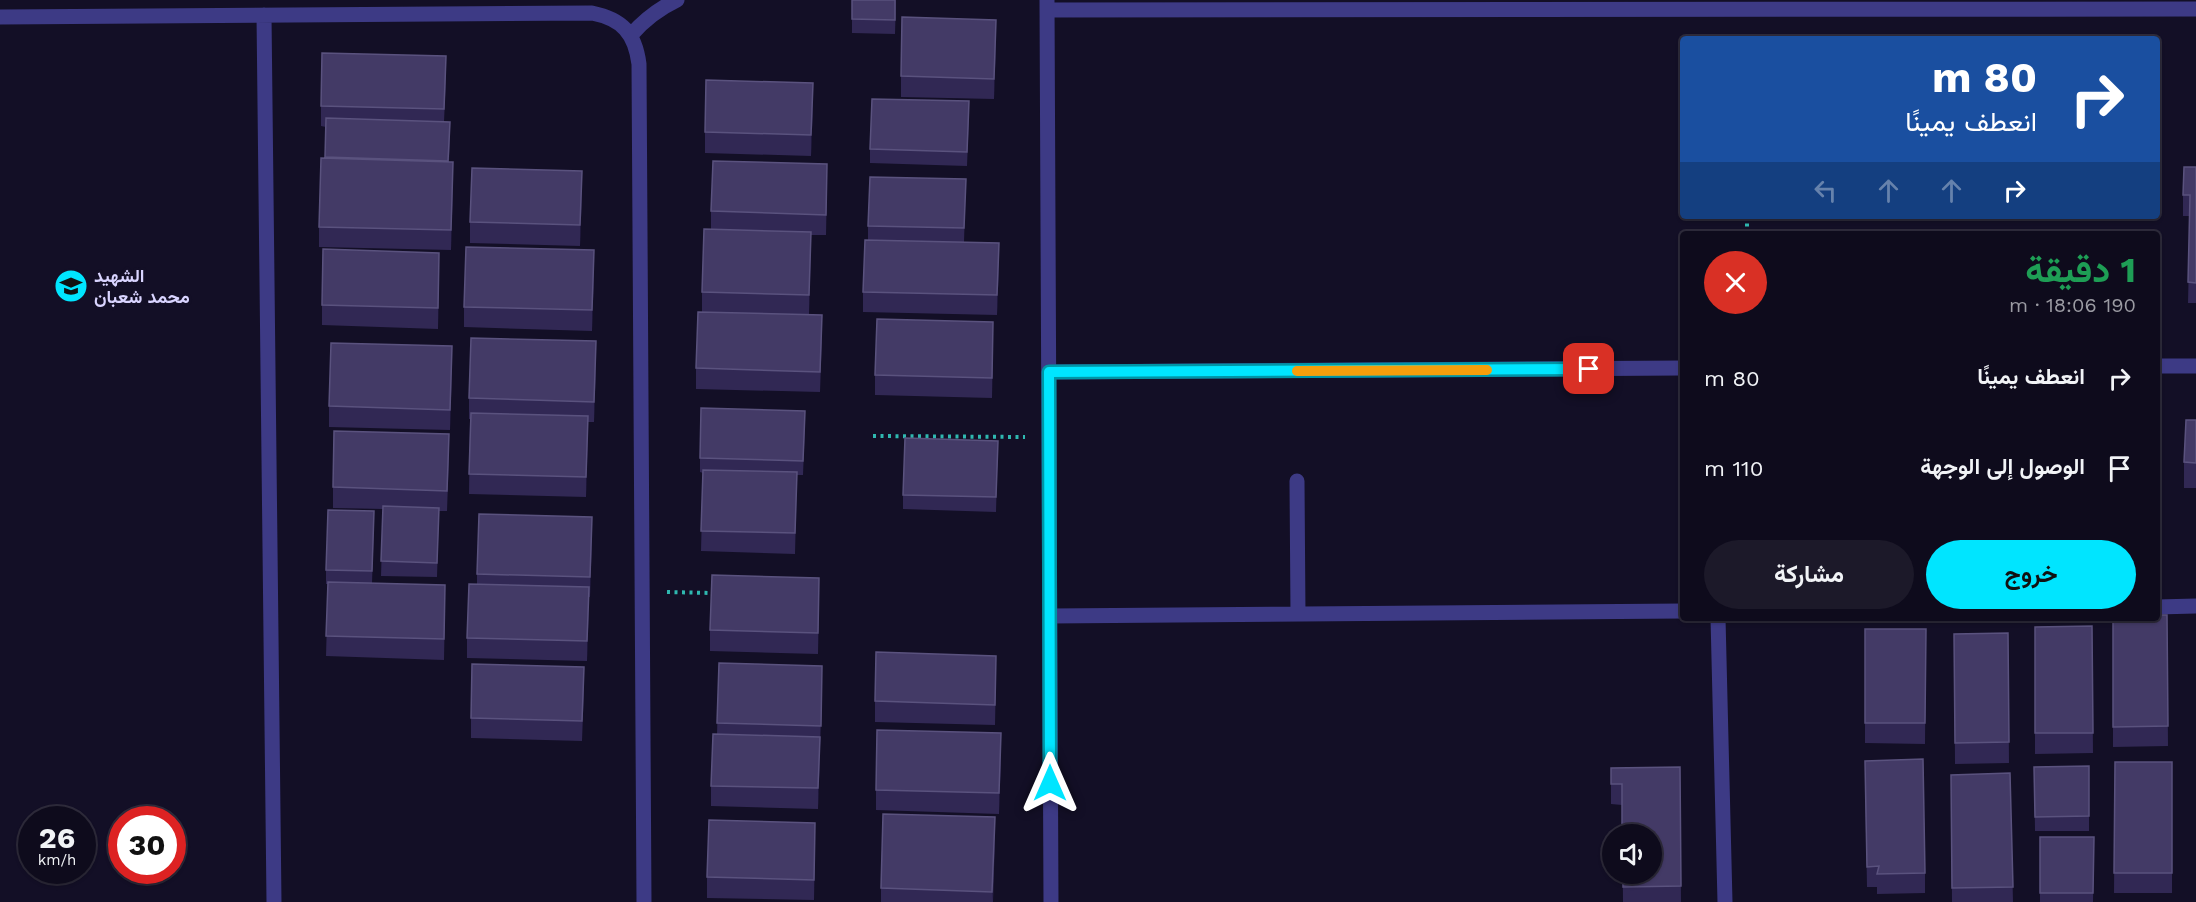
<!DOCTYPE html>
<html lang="ar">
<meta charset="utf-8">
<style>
:root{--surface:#0e0b1c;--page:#1c1929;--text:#f1f3f6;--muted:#9b9ba3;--line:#2e2b3b;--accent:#00e5ff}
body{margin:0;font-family:"Work Sans",Vazirmatn,sans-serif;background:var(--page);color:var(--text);direction:rtl;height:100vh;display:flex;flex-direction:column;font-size:22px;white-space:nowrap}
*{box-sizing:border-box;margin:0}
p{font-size:20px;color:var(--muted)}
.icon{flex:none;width:33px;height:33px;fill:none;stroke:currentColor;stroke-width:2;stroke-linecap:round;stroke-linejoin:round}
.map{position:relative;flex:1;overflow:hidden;direction:ltr}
.details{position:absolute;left:1680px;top:231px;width:480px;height:390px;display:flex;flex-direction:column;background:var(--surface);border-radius:6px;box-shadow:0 2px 4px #0004,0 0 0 2px var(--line);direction:rtl}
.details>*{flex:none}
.guide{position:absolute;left:1680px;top:36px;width:480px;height:183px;border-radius:6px;box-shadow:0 2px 4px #0004,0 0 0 2px var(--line);direction:rtl;background:#1a4fa0;color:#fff;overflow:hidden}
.controls{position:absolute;left:1602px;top:824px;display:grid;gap:12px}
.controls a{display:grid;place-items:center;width:60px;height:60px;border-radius:50%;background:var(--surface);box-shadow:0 2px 4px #0004,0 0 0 2px var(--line);font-size:30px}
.speed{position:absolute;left:18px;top:806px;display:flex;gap:12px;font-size:30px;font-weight:700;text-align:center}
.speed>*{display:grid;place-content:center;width:78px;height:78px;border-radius:50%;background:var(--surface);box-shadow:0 2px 4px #0004,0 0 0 2px var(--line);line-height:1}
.speed small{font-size:15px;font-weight:400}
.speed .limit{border:9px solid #d22;background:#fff;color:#111}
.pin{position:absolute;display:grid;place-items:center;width:51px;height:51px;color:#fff;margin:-26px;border-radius:12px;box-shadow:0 3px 9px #0006}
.me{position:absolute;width:66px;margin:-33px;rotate:0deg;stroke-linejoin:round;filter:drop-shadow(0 0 4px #0008)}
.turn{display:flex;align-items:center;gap:21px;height:126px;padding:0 24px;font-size:27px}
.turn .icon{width:78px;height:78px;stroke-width:2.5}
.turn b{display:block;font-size:42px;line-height:51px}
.lanes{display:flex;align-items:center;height:57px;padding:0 24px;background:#0003;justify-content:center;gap:30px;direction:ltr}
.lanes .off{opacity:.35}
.round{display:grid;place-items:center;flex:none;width:63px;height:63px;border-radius:32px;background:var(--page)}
.headline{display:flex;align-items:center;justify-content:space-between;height:102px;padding:0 24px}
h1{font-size:36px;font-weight:700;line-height:45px;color:#1e9e55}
.action{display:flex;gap:12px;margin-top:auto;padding:12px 24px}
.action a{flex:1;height:69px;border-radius:36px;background:var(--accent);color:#111;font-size:24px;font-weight:700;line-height:69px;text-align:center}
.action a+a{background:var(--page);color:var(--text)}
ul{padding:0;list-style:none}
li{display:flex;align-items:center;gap:18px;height:90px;padding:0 24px}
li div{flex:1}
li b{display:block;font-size:22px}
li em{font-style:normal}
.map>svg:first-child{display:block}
</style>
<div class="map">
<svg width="2196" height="902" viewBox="0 0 2196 902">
<rect width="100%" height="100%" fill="#130f26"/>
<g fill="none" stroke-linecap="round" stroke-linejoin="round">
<!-- path -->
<path stroke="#2fb8b0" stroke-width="4" stroke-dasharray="3 4.5" stroke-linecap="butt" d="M1747,216V234
M873,436L1025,437
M667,592L713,593"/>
<!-- minor -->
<path stroke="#3d3a85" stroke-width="15" d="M1047,0L1051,902
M1047,10L2196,9
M264,15L274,902
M0,17L592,13C622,19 635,33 639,64L644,902
M631,35C645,19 658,9 677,0
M2157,366H2196
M1049,372L1683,368
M1297,481L1298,614
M2157,607L2196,606
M1050,616L1683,611
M1718,618L1725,902"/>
</g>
<!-- wall -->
<path fill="#312854" d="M852,0H896L895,34L852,33Z
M996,40L994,99L901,97V76Z
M446,76L444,122L450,136L449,161L453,182L451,250L319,247V227L325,158L326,127L321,126V106Z
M813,104L811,156L705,153V132Z
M969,116L967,166L870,163V149Z
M2196,167V303H2188L2190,216H2183V195Z
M966,179L964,242L999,263L997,315L863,312V292L868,240V226Z
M827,185L826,235H811L809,314L822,335L820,392L696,389V368L702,312V292L711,229V211Z
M582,191L580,246L470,243V222Z
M594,271L592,331L464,327V307Z
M439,273L438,329L322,325V305Z
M993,342L992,398L875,395V375Z
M596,362L594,422H588L586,497L469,494L470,419H469V398Z
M452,366L450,430L329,427V406Z
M2196,420V488H2184V462Z
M805,425L803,475H797L795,554L701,551L703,473L700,472V458Z
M998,441L996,512L903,509V495Z
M449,455L447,511H439L437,577L381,576L383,509L333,508V487Z
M374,525L372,583L445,606L444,660L326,656L328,584H326V570Z
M592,537L590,597H589L587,661L467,658V638L477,584V574Z
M819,598L818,654L710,651V630Z
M2167,615L2168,746L2113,747V618Z
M2092,626L2093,753L2035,754V627Z
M1865,629H1926L1925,744L1865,743Z
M2008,633L2009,763L1955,764L1954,634Z
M719,663L822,686L818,809L711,806V786L717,734Z
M996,676L995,725L875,722V701Z
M584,687L582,741L471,738V718Z
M1001,754L999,814L876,810V790Z
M2115,762H2172V893H2114Z
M2089,766V831H2035L2034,767Z
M1680,767L1681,902H1623L1622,805L1611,804V768Z
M2010,773L2013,902H1952L1951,775Z
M1865,781L1925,873V893L1877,894V887H1867Z
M995,837L993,902H881V888Z
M2040,837H2094L2093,902H2040Z
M815,843L814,900L707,898V877Z"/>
<!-- shaded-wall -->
<path fill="#1d163a" d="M996,20V40L994,99V79Z
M813,83V104L811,156V135Z
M453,162V182L451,250V230Z
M582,171V191L580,246V225Z
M811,232V252L809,315V295Z
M999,243V263L997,315V295Z
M594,250V271L592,331V310Z
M439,253V273L438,329V308Z
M993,322V342L992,398V378Z
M596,341V362L594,422V402Z
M452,346V366L450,430V410Z
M588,416V437L586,497V477Z
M592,517V537L590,597V577Z
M819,578V598L818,654V633Z
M589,587V607L587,661V641Z
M1001,733V754L999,814V793Z
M820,737V757L818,809V788Z
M995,817V837L992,902V892Z
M815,823V843L814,900V880Z"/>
<!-- building -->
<path fill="#433a66" stroke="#5a527e" stroke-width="1.5" d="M852,0H895V20L852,19Z
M902,17L996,20L994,79L901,76Z
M322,53L446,56L444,109L321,106Z
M706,80L813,83L811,135L705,132Z
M872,99L969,101L967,152L870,149Z
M326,118L450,122L448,161L325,157Z
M321,158L453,162L451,230L319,227Z
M713,161L827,164L826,215L711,211Z
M2184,167H2196V283L2188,282L2190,195H2183Z
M472,168L582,171L580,225L470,222Z
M870,177L966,179L964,228L868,226Z
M704,229L811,232L809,295L702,292Z
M865,240L999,243L997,295L863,292Z
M466,247L594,250L592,310L464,307Z
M323,249L439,253L438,308L322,305Z
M698,312L822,315L820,372L696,368Z
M877,319L993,322L992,378L875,375Z
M471,338L596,341L594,402L469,398Z
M331,343L452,346L450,410L329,406Z
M701,408L805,411L803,461L700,458Z
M471,413L588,416L586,477L469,474Z
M2186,420H2196V463L2184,462Z
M334,431L449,434L447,491L333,487Z
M905,438L998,441L996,497L903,495Z
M703,470L797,472L795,533L701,531Z
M383,506L439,508L437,563L381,561Z
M328,510L374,511L372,571L326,570Z
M479,514L592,517L590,577L477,574Z
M712,575L819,578L818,633L710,630Z
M328,582L445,585L444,639L326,636Z
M469,584L589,587L587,641L467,638Z
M2157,615H2167L2168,726L2113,727V618H2157Z
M2092,626L2093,733H2035V627Z
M1865,629H1926L1925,723H1865Z
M2008,633L2009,742L1955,743L1954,634Z
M876,652L996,656L995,705L875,701Z
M719,663L822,666L821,726L717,723Z
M472,664L584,667L582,721L471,718Z
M877,730L1001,733L999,793L876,790Z
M713,734L820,737L818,788L711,786Z
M1923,759L1925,873L1877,874L1879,866L1867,867L1865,761Z
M2115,762H2172V873H2114Z
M2089,766V816L2035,817L2034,767Z
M1680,767L1681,886L1623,887V873H1652V834H1622V784H1611V768Z
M2010,773L2013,887L1952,888L1951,775Z
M883,814L995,817L992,892L881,888Z
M709,820L815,823L814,880L707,877Z
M2040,837H2094L2093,893H2040Z"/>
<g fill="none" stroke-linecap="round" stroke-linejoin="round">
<!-- route casing -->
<g stroke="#0095a6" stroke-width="15">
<path id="route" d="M1050,783L1049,372L1589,369"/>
</g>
<!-- route -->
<use href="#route" stroke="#00e5ff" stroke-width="10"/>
<!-- slow -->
<path stroke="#f59e0b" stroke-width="10" d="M1297,371L1487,370"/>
</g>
<!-- icons -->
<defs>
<g id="school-disc" transform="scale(1.725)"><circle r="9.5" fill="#00e5ff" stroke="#130f26"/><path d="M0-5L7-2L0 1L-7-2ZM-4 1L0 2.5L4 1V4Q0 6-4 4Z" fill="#111"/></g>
</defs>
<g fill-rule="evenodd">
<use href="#school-disc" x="71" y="286"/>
</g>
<g text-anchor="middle" stroke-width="6" stroke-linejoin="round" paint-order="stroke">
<!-- poi labels -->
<g font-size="18" font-weight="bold" fill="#d9d4ff" stroke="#130f26" text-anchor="start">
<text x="94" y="282">الشهيد<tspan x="94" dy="21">محمد شعبان</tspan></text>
</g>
</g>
</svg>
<div class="controls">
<a><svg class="icon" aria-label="sound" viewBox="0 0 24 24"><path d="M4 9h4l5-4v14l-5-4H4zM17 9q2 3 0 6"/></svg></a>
</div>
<div class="speed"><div>26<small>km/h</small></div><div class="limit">30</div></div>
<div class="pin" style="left:1589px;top:369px;background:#d93025"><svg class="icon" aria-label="arrive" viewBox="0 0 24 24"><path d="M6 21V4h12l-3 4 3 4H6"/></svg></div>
<svg class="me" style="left:1050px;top:783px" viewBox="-20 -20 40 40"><path d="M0-17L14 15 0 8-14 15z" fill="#00e5ff" stroke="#fff" stroke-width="4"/></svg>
<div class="guide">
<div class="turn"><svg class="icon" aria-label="right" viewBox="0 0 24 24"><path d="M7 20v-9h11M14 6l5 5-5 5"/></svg><div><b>80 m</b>انعطف يمينًا</div></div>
<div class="lanes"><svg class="icon off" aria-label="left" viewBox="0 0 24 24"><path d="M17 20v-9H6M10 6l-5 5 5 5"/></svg><svg class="icon off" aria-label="ahead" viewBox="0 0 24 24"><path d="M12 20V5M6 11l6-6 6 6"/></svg><svg class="icon off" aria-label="ahead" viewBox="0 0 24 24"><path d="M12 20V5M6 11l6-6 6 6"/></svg><svg class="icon" aria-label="right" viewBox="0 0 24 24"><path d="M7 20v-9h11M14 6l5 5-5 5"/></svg></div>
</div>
<section class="details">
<div class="headline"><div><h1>1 دقيقة</h1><p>190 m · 18:06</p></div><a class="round" style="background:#d93025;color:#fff"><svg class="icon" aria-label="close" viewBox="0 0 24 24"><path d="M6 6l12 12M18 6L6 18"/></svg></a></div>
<ul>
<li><svg class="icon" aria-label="right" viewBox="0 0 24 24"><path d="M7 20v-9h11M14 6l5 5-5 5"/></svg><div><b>انعطف يمينًا</b></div><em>80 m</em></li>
<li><svg class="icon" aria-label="arrive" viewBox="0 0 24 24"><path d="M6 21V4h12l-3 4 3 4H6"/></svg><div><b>الوصول إلى الوجهة</b></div><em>110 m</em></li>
</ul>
<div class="action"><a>خروج</a><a>مشاركة</a></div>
</section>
</div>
